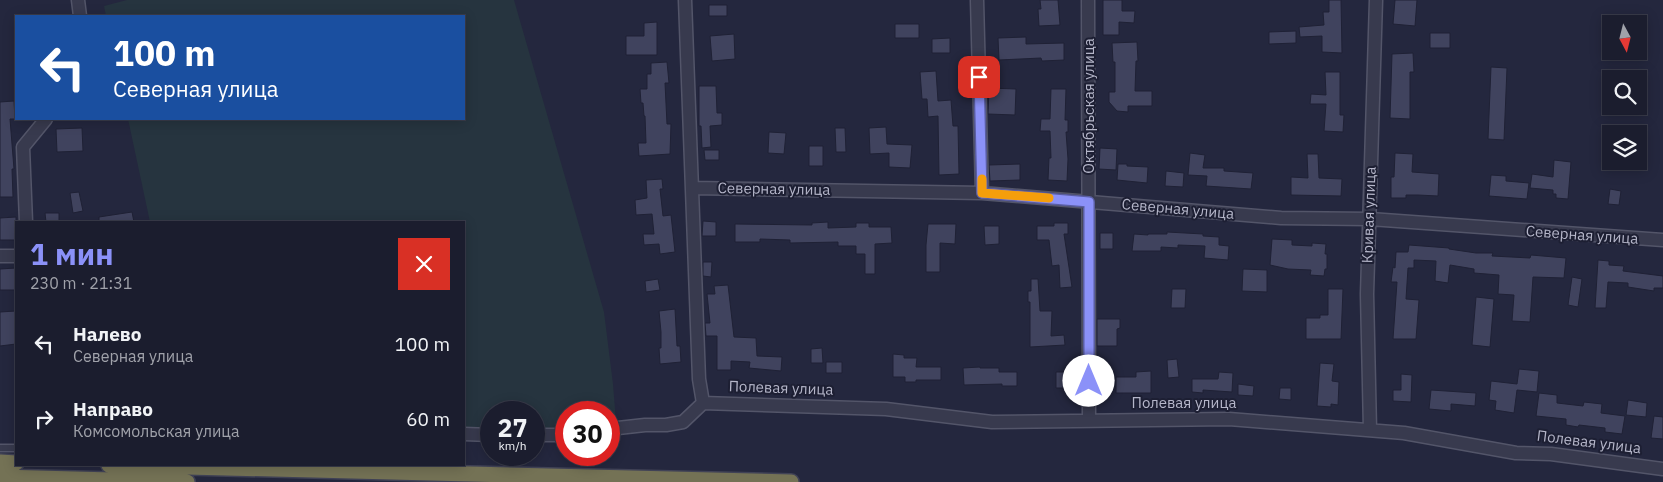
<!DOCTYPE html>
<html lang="ru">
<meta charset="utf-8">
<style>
:root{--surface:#1b1d2e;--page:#242636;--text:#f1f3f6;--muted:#a0a2aa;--line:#393b4a;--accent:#8b91f8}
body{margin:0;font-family:"IBM Plex Sans",sans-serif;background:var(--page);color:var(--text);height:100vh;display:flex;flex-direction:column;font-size:19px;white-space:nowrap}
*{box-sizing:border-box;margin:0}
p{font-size:16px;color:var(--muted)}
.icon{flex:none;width:28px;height:28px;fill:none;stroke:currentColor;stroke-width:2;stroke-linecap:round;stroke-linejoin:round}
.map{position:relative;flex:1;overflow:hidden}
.panel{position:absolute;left:15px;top:221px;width:450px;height:245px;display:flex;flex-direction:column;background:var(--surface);border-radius:0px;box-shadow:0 2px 12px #0003,0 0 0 1px var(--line)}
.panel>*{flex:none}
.guide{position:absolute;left:15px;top:15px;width:450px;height:105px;border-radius:0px;box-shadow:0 2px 12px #0003,0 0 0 1px var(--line);background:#1a4fa0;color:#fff;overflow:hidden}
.needle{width:32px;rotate:173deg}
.fabs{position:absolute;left:1602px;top:15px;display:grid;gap:10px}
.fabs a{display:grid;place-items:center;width:45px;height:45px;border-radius:0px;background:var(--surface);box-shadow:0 2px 12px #0003,0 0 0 1px var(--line);font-size:25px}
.speed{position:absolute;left:480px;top:401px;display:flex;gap:10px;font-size:25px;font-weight:700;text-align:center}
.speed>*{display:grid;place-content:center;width:65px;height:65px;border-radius:50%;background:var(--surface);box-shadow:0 2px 12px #0003,0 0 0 1px var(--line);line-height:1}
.speed small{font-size:12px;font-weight:400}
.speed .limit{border:8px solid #d22;background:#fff;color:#111}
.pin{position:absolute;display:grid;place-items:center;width:42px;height:42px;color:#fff;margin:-21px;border-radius:10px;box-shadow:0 2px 8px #0006}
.me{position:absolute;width:55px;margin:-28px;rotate:0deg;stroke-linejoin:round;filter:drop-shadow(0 0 4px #0008)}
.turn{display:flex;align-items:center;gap:18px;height:105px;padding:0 15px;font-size:22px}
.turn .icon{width:65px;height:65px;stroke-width:2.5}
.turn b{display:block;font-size:35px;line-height:42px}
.round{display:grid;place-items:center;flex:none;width:52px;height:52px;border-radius:0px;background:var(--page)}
.headline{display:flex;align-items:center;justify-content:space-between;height:85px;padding:0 15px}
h1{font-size:30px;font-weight:700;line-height:38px;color:var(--accent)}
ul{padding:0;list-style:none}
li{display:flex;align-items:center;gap:15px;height:75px;padding:0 15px}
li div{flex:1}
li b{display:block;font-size:19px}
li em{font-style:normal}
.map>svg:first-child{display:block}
</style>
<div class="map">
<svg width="1663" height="482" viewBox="0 0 1663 482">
<rect width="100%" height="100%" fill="#24273e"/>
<!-- green -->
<path fill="#26343f" d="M127,0H514L604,312L613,384L617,434H609V412H566V433L534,432V412H491V432L464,431V222H150L128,119H464V16H106L104,6Z"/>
<!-- building -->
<path fill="#40435e" stroke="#1f2135" d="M1040,0H1058L1060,25L1039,26L1038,9H1041Z
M1103,0H1122V11H1135L1134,23L1119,22V35H1103Z
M1329,0H1341L1342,53L1322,52V36L1300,37L1299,27L1324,25L1323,12H1329Z
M1395,0H1417L1415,26L1393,24Z
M709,5H727V16H709Z
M657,22V55H626V36H644V23Z
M895,24H919V38H895Z
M1296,31V43L1269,44V32Z
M1430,33H1450V48H1430Z
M734,34L735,59L712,61L710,36Z
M1026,37V44L1064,43V60L1042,61L1041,58L999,60L998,38Z
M950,38V53H932V39Z
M1137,42L1138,61H1136L1135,91H1152V106H1128V112L1117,111L1109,102V92H1115V62H1113L1112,43Z
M1413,53L1414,72H1410V119L1390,118L1392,54Z
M667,62L669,83H665L667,124H671L670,154L639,156L638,143H646L645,116H644L643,103H641L640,89H647V74H651V63Z
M1491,67L1507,68L1504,140L1488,139Z
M936,71L938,101L951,100L953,126H958L959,174L939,175L938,116L928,117L927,99H922L920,72Z
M1325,72H1340V115H1344L1343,132L1324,131L1326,104H1310L1311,94L1326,95Z
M699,86H716L717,113H722V125L710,126L711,147L702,148L701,126H699Z
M989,88L1016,89L1015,115L988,114Z
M1051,89H1066L1065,120H1068V132H1066L1068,159L1067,181L1048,180L1049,158H1051L1050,131H1040L1041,119H1050Z
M14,101L15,119H10L14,169H12L13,197H0V102Z
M886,127L887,144L912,145L910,168L889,167V153L870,154L869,128Z
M82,128L83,151L57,152L56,129Z
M835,128H845L846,152H836Z
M769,132L786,133L784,154L768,153Z
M809,146H823V166H809Z
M1100,148L1117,149L1116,170L1099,169Z
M704,150H719V160H705Z
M1190,153L1205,155L1203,168H1224V171L1253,173L1251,189L1206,186L1207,176L1188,175Z
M1395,153L1413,154L1412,172L1439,174L1438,196L1418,195H1406V198H1391V177H1394Z
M1307,154H1318L1319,178L1342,179L1341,196L1291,195V177L1308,178Z
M1554,160L1571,162L1568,199L1556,198V194H1553V190L1530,188L1532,174L1553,177Z
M1020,164V180L990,181L989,165Z
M1118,164H1127V166L1148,167L1147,183L1117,180Z
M1166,171L1184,173L1183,187L1165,186Z
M1491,175L1506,176V181L1529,183L1527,199L1489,196Z
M662,179L663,189H660L663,216L671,215L675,252L660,254L659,244L644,245L643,234H654L652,214L636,215L635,200L647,198L646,180Z
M1610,189L1621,191L1619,205L1608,204Z
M79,192L83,211L73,213L70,193Z
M132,212L134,222H99V217Z
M45,213H59V222H46Z
M16,217V240H0V218Z
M703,221L716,222V236H702Z
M828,222V228L856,227V223H869V227H891L892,243L875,244V274H865V254H856V246H838V242L790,243V240L760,239V242H735V224L812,225V223Z
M1054,223H1068V234H1064L1072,287L1060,288L1059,265L1052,266L1049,240H1037V226H1054Z
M928,224H956L955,244L940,243V272H926V245Z
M984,226H999V244L985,245Z
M1167,232L1203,234V236L1219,237V245L1229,246L1228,260L1204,258L1205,246L1178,245V248L1161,247V251H1132L1134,234L1148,235V234H1167Z
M1100,233H1113V249H1100Z
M1272,239L1292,240V245L1312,246V243L1326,244L1325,254H1327V269H1325L1324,276L1310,275L1311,270L1288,269L1270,265Z
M1409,245L1449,248V249L1476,253H1493L1492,256L1530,258L1531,255L1566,258L1564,278L1533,277L1530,322L1512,321L1514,295L1498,294L1499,275L1474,273V269L1450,265L1448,283L1435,281L1436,261L1414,260V268H1408L1406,299L1419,300L1416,339H1393L1397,282H1391L1393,267L1395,268L1396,252H1408Z
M1598,260L1609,261V265L1624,266L1623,271L1663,276V288H1654V291L1628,287V283L1608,282L1606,308H1595Z
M703,262H712L711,277L703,276Z
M16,268V290H0V269Z
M1243,269L1267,270V292L1242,291Z
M1572,277L1582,279L1578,307L1568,305Z
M658,279L660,290L646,292L645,281Z
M1031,279H1038L1040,311H1052L1051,336L1064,335L1065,345L1030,347V302H1028V291H1031Z
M728,285L734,337L756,338L757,356L782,357L781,371L749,368L750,362L731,361V370H717V336H706L705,323H710L707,294H715L714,286Z
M1172,289H1186L1185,308H1171Z
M1328,289H1343L1341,339H1306V318H1320V315H1328Z
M1476,297L1494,299L1490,347L1472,345Z
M675,309L677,346H680L681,362L660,364L659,348H661V332L659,311Z
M16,311V344L0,346V312Z
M1097,319H1120V328L1117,329V346H1097Z
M822,348L823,363H811V349Z
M893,354L904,355V358H917L916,367H941V380H916V382H905V377H893Z
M1177,359L1179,377L1168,378L1167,360Z
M826,362H842V373H826Z
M1320,363L1334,364L1332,381L1339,382L1338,405L1331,404V407L1317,406Z
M980,367V368H999V372H1017V386H1002V384L964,385L963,368Z
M1519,369L1539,371L1537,392L1517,390L1514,413L1495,410L1496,401L1489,400L1491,381L1517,384Z
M1151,371V393H1116V377H1136V372Z
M1056,372H1068V388H1056Z
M1219,372L1233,373L1232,392L1203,390V393L1192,392V379H1218Z
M1401,374L1412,375L1411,402L1393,401V390H1401Z
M1238,384L1254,386L1253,396L1238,395Z
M1280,388H1291V400L1279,399Z
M1431,390L1476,393L1475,406L1451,404V411L1429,409Z
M1539,393L1557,395V403L1583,406L1584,402L1602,404L1601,413L1625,416L1622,434L1605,432V428L1579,425L1578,427L1566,425V419L1536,416Z
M1628,400L1647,403L1646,417L1626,415Z
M1654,416L1663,417V439L1651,438Z"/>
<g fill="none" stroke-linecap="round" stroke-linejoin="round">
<!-- lane casing -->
<g stroke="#535569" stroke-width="9">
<path id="lane" d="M0,448H16"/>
</g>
<!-- street casing -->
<g stroke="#535569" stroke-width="15">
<path id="street" d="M78,0L80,16
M977,0L982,193
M1088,0L1089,421
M693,188L982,193L1281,218L1370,219L1663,240
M26,222L23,147L46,119
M0,256H16
M703,403L886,409L992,422L1229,419L1404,433L1516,453L1551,454L1663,469
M609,429L645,425H666L683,422L703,403L699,379L685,0
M1370,430L1367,294L1376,0
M464,434L491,435
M534,435H566"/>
</g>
<!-- highway casing -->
<g stroke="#404256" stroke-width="18">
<path id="highway" d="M0,462L16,463
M109,465L791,482
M0,477L187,482"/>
</g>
<!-- lane -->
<use href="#lane" stroke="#383a4e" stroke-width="6"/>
<!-- street -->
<use href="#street" stroke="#383a4e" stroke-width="12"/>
<!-- highway -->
<use href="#highway" stroke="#747255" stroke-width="15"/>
</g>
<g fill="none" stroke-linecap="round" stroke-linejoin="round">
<!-- route casing -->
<g stroke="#5a5ea1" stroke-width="12">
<path id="route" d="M979,77L982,193L1089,202V381"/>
</g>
<!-- route -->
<use href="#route" stroke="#8b91f8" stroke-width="9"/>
<!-- slow -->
<path stroke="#f59e0b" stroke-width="9" d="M982,179V193L1049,198"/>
</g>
<g text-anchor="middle" stroke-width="4" stroke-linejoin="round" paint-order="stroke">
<!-- street labels -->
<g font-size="15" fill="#b5b6c9" stroke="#1d1f33">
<text transform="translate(1089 106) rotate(-90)" y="5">Октябрьская улица</text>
<text transform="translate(774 189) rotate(1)" y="5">Северная улица</text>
<text transform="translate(1178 209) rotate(5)" y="5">Северная улица</text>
<text transform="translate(1369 215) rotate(-88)" y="5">Кривая улица</text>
<text transform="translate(1582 235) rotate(4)" y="5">Северная улица</text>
<text transform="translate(781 388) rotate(2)" y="5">Полевая улица</text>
<text x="1184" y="408">Полевая улица</text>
<text transform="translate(1589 442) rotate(7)" y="5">Полевая улица</text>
</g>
</g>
</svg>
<div class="fabs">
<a><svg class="needle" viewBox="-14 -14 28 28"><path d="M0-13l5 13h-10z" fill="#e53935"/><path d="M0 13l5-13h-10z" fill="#a0a2aa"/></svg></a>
<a><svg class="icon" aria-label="search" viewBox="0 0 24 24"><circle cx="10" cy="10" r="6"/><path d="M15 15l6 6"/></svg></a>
<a><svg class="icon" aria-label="layers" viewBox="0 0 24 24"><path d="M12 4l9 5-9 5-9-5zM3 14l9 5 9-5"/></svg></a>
</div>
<div class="speed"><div>27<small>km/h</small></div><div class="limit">30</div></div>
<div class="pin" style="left:979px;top:77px;background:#d93025"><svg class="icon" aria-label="arrive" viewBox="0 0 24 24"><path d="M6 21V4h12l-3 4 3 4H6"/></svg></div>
<svg class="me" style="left:1089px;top:381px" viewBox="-20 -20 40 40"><circle r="19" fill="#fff"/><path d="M0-13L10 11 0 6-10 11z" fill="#8b91f8"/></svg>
<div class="guide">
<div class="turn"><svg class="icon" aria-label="left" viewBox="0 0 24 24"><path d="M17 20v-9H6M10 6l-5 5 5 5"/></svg><div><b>100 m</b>Северная улица</div></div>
</div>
<section class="panel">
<div class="headline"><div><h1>1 мин</h1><p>230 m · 21:31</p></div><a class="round" style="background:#d93025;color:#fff"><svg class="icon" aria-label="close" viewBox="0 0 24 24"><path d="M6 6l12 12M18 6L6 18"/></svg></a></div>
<ul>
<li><svg class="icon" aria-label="left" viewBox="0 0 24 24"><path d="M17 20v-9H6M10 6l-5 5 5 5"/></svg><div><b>Налево</b><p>Северная улица</p></div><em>100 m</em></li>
<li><svg class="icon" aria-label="right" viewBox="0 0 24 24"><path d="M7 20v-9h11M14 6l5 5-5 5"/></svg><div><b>Направо</b><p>Комсомольская улица</p></div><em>60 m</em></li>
</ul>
</section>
</div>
